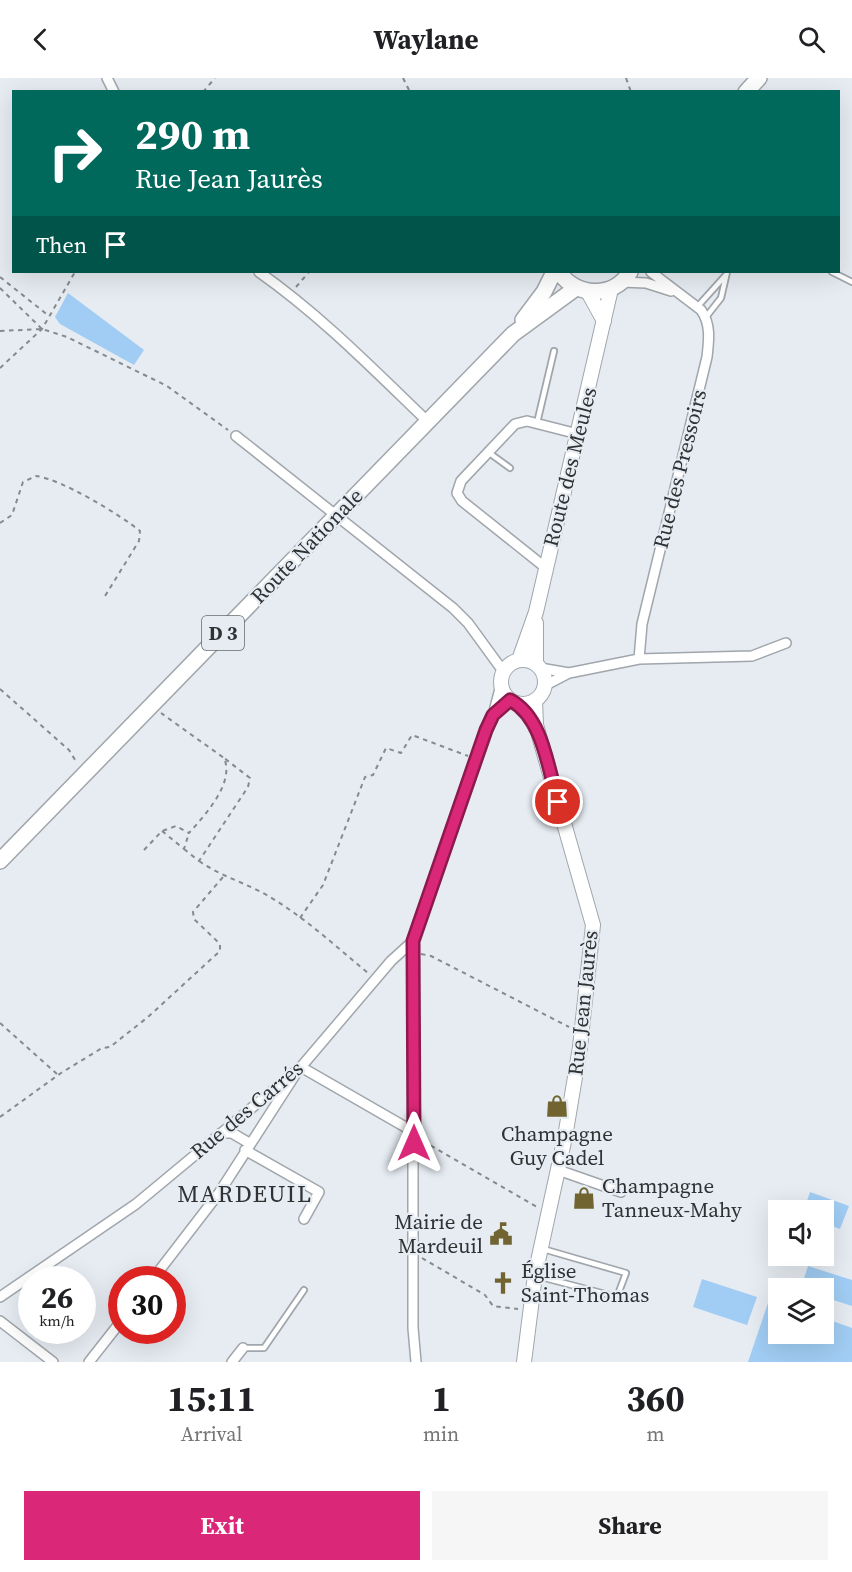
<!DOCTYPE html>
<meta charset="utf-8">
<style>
:root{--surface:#fff;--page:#f6f6f6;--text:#202124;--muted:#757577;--accent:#db2777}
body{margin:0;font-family:"Source Serif 4",serif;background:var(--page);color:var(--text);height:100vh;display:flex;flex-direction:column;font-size:22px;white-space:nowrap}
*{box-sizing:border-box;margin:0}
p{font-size:20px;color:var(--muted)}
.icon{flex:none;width:33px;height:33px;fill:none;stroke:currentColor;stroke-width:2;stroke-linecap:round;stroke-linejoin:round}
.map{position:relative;height:1284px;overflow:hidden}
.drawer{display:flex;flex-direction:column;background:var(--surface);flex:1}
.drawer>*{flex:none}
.hud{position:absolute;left:12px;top:12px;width:828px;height:183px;border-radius:0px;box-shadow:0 6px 24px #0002;background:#00695c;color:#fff;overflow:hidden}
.controls{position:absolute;left:768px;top:1122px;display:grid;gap:12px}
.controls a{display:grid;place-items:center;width:66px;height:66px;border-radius:0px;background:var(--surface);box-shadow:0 6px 24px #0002;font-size:30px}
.speed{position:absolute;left:18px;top:1188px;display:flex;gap:12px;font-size:30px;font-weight:700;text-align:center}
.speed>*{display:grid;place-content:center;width:78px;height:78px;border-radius:50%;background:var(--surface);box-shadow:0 6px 24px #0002;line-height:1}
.speed small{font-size:15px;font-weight:400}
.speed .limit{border:9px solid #d22;background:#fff;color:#111}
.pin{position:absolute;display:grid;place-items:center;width:51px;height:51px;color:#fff;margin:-26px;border:3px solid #fff;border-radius:50%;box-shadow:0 2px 6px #0007}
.me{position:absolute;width:66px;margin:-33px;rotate:0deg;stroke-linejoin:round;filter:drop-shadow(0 0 4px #0008)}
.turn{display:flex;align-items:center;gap:21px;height:126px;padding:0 24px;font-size:27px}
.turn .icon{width:78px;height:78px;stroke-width:2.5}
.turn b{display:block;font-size:42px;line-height:51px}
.then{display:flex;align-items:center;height:57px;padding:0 24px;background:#0003;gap:12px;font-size:22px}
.eta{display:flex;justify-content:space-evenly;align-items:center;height:102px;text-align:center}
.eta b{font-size:36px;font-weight:700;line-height:42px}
.primary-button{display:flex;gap:12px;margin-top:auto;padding:12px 24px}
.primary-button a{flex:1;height:69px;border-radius:0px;background:var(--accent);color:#fff;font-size:24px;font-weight:700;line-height:69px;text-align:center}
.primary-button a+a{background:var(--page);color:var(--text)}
header{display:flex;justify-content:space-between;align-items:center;height:78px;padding:0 24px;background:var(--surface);font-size:27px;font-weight:700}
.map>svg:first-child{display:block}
</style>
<header><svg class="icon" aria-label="back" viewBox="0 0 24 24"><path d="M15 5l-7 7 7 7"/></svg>Waylane<svg class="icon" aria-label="search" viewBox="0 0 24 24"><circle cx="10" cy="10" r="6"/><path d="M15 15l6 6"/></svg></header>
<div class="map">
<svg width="852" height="1284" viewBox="0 0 852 1284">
<rect width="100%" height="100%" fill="#e6ecf2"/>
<!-- green -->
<path fill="#a1cdf4" d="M68,215L144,272L134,287L60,246L55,239Z
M810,1114L849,1128L840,1151L824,1145V1132H804Z
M808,1188L852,1202V1228L824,1219V1210H801Z
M702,1201L757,1219L747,1247L693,1229Z
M769,1222L778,1225V1256H824V1240L852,1250V1284H748Z"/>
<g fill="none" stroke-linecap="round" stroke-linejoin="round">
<!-- lane casing -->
<g stroke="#a0a6ab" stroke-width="8">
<path id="lane" d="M832,194L852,204
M698,228L725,198
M706,239L721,220L727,194
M537,345L554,273
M488,374L510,390
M537,1198L617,1219L626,1195L543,1171
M243,1270H264L304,1212"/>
</g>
<!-- street casing -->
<g stroke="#a0a6ab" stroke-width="12">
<path id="street" d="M107,0L114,14
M259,194C320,237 372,290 426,342
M621,204L646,205L671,213
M236,358L453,530L468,545L503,593
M546,490L462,423L457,415L461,403L515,346L527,343L578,356
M639,581L642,546L707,279C709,262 711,246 701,232L651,194
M540,590L569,595
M544,608L569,595L639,581L752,578L786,565
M493,637L510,622
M301,989L414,1054
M221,1055H232L249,1065
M245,1072L319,1114L304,1141
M558,1092L621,1114
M152,1202L219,1115L295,997
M0,1219L136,1126L301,989L391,883L413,863
M0,1243L53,1284
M89,1284L122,1242
M232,1284L243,1270
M416,1284L413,1250V863L493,637L501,607"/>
</g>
<!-- secondary casing -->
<g stroke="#a0a6ab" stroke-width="16">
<path id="secondary" d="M588,214L604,243
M536,545V586
M501 604a22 22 0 1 1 44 0a22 22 0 1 1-44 0Z
M519,582L536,534L611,211
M524,1284L535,1197L565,1059L580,969L593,847L536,647L535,622"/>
</g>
<!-- primary casing -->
<g stroke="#a0a6ab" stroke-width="18">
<path id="primary" d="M746,14L759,0
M559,194C576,219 613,221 630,194
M523,242L544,214L554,194
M0,783L513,256L576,210"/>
</g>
<!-- path -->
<path stroke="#868a8e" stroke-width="2" stroke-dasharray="4.5 4.5" stroke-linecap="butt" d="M403,0L409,12
M626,0L631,14
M203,14L215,0
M0,199L49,238
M296,209L309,194
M0,210L42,251
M0,253L42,251L67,259L167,308L228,352
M0,290L42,251L75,194
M0,445L12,437L23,404L36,398C61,401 119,436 140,453L139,463L105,518
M0,611L69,672L77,685
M162,753L184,771L189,755
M184,771L199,783L248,709L250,700L224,680
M144,772L162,753L176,748L189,755C205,737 235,705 224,680L161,635
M199,783C219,797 240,803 261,814C300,835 334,867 368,895
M300,840L323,807L365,699L373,697L386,670L401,675L412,657L468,678
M421,876L431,878L569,949
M0,945L58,997
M0,1039L61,995L102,970L110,969L148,939L220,873V866L194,841L193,834L223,799
M423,1063L537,1129
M422,1180L485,1217L493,1228L518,1231"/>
<!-- lane -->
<use href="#lane" stroke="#fff" stroke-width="4.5"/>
<!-- street -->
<use href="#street" stroke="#fff" stroke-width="9"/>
<!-- secondary -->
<use href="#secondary" stroke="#fff" stroke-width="14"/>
<!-- primary -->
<use href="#primary" stroke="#fff" stroke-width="15"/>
</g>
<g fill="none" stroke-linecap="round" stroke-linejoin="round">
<!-- route casing -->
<g stroke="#8e194d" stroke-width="15">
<path id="route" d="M414,1065L413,863L486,652L493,637L510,622C543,639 548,691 558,724"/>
</g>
<!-- route -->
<use href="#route" stroke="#db2777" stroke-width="10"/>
</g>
<!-- icons -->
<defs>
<g id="shop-bare" transform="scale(1.8)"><path d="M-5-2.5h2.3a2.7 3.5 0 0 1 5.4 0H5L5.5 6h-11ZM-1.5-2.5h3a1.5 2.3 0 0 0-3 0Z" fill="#716431" stroke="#e6ecf2" stroke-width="2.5" paint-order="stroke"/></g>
<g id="civic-bare" transform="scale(1.8)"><path d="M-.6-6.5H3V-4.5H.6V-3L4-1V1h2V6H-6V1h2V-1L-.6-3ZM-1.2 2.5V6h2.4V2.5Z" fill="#716431" stroke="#e6ecf2" stroke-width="2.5" paint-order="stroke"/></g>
<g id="church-bare" transform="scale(1.8)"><path d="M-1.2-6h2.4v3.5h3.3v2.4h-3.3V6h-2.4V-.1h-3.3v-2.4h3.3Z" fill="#716431" stroke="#e6ecf2" stroke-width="2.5" paint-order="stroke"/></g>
</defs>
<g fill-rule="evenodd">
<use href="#shop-bare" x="557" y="1028"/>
<use href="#shop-bare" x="584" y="1120"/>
<use href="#civic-bare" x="501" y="1156"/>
<use href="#church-bare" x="503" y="1205"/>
</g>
<g text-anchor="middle" stroke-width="4.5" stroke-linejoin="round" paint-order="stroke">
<!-- shield labels -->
<rect fill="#e6ecf2" stroke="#66696c" stroke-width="1.5" x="202" y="538" width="42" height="34" rx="4.5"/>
<g font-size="20" font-weight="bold" fill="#2f3133">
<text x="223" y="562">D 3</text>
</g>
<!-- street labels -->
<g font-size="21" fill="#2f3133" stroke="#e6ecf2">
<text transform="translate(570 389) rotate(-76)" y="7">Route des Meules</text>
<text transform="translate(680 391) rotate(-76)" y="7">Rue des Pressoirs</text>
<text transform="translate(307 468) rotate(-46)" y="7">Route Nationale</text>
<text transform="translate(583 925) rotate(-84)" y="7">Rue Jean Jaurès</text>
<text transform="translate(247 1032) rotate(-40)" y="7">Rue des Carrés</text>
</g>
<!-- poi labels -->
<g font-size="21" fill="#2f3133" stroke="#e6ecf2" text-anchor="start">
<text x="557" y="1063" text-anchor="middle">Champagne<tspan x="557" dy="24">Guy Cadel</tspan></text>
<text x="602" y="1115">Champagne<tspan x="602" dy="24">Tanneux-Mahy</tspan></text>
<text x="483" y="1151" text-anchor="end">Mairie de<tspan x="483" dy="24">Mardeuil</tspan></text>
<text x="521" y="1200">Église<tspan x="521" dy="24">Saint-Thomas</tspan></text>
</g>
<!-- quarter labels -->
<g font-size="24" letter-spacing="1.5" fill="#2f3133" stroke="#e6ecf2">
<text x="245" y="1124">MARDEUIL</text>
</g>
</g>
</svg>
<div class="controls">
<a><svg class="icon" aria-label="sound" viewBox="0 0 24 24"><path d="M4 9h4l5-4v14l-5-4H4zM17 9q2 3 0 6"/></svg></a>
<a><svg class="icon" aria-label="layers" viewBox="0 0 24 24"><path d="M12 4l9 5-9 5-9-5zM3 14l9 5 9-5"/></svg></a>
</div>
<div class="speed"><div>26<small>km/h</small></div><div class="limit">30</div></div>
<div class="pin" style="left:558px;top:724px;background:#d93025"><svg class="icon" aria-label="arrive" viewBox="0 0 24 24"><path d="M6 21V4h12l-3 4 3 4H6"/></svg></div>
<svg class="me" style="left:414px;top:1065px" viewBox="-20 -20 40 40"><path d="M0-17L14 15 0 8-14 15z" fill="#db2777" stroke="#fff" stroke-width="4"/></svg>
<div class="hud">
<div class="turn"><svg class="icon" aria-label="right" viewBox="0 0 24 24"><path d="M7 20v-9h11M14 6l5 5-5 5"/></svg><div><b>290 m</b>Rue Jean Jaurès</div></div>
<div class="then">Then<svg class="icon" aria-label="arrive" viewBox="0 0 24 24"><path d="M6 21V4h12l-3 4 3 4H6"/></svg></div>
</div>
</div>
<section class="drawer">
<div class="eta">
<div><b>15:11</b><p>Arrival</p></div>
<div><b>1</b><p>min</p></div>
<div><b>360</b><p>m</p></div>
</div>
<div class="primary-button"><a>Exit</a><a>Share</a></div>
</section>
